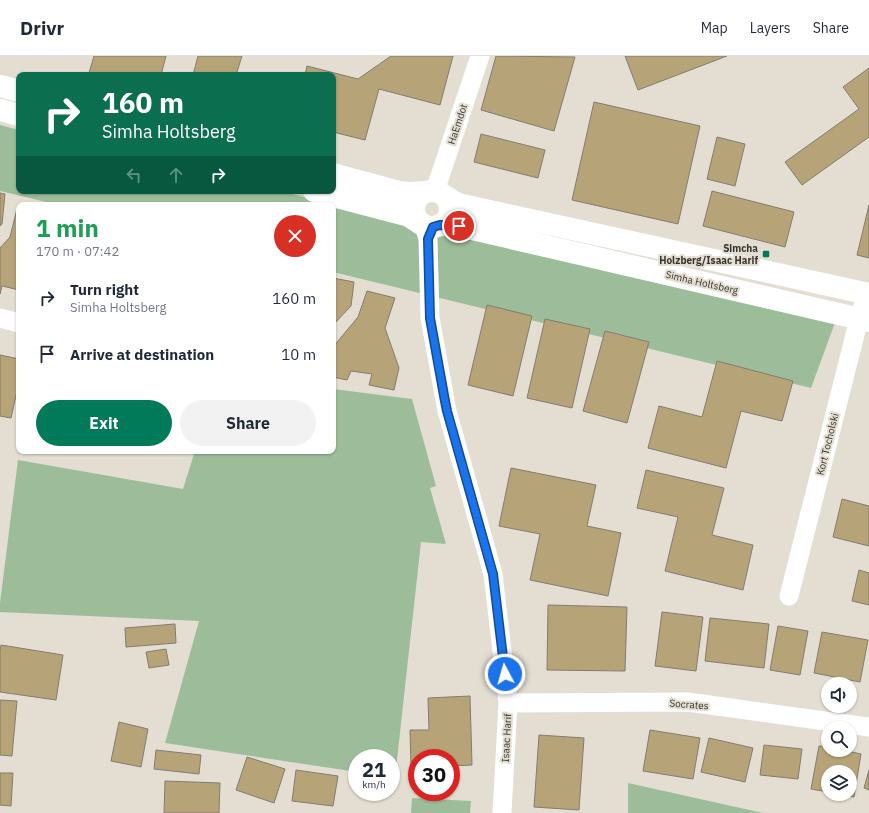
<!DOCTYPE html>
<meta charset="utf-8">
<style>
:root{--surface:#fff;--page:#f2f2f3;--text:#1f2937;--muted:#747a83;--line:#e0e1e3;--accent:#007a58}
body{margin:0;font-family:"IBM Plex Sans",sans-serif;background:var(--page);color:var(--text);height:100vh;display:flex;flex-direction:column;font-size:15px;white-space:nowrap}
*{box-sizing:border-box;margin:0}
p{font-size:13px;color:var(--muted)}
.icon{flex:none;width:22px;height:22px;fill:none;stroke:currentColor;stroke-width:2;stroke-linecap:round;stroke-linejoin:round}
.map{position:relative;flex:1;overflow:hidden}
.sheet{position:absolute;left:16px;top:146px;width:320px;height:252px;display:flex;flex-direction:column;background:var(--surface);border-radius:8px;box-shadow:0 1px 3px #0004}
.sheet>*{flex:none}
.hud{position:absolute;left:16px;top:16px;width:320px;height:122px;border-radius:8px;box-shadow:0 1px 3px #0004;background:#0b6e4f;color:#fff;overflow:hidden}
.buttons{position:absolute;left:821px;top:621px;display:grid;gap:8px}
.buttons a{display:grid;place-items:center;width:36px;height:36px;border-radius:50%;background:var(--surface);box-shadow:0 1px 3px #0004;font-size:20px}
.speed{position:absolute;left:348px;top:693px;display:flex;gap:8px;font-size:20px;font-weight:700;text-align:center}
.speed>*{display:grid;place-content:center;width:52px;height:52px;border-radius:50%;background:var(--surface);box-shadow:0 1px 3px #0004;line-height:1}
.speed small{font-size:10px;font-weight:400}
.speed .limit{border:6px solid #d22;background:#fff;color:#111}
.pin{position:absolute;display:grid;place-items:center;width:34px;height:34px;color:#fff;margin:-17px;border:2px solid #fff;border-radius:50%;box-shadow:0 1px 4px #0007}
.me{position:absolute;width:44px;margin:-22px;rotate:354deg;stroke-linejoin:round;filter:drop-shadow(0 0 3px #0008)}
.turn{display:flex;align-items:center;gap:14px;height:84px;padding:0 20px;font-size:18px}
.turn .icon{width:52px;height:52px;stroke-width:2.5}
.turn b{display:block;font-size:28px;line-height:34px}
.lanes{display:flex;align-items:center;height:38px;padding:0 20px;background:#0003;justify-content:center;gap:20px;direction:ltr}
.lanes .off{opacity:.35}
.round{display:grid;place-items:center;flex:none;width:42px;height:42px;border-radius:21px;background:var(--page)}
.head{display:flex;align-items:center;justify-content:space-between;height:68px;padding:0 20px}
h1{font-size:24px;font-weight:700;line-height:30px;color:#1e9e55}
.action{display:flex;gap:8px;margin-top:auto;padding:8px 20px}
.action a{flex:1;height:46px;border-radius:24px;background:var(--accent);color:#fff;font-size:16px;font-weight:700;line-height:46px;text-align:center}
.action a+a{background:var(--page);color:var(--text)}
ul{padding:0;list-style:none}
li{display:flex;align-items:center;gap:12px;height:56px;padding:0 20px}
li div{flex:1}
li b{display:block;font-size:15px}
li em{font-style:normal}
header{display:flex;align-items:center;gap:24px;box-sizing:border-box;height:56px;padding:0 20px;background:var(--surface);border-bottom:1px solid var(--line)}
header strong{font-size:19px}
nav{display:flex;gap:22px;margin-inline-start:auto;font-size:14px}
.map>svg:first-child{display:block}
</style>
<header>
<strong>Drivr</strong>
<nav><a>Map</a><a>Layers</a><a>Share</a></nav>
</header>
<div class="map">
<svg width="869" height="757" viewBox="0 0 869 757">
<rect width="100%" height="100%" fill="#e3ded1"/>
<!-- green -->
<path fill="#9dbd9a" d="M0,69L19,74V135H279L459,177L836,264L811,332L333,216V149H59L0,135Z
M333,333L412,343L436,430L430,432L446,488L421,486L395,722L391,721V702H357V716L165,687L199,565L0,556V547L18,404L183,433L195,395H333Z
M628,727L763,757H628Z
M412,742L471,745L470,757H411Z"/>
<!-- building -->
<path fill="#b6a378" stroke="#827d71" d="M94,0H166L161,19H96L89,17Z
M198,0H242L236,19H193Z
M391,0H453L440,49L379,33L365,84L333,76V19H305L307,10L358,23Z
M496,0L575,1L554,75L481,54Z
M625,0H727L638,34Z
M869,12V81L802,129L785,106L859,53L843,31Z
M594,46L700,70L678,168L572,144Z
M481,78L545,94L538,122L474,106Z
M717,81L745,88L735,130L707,123Z
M712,135L794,156L785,191L703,170Z
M0,137L5,138L2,168L0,170Z
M869,149V202L857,199Z
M17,153L19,154V234L2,230L0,238V192L10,181Z
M333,222L354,226L351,250L333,269Z
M367,235L395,242L385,272L399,312L394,334L369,329L372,318L351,315L347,324L333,321V291L358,261Z
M487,249L532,260L513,340L468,329Z
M545,263L590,273L572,352L527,342Z
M605,275L649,286L627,367L583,355Z
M0,299L19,303V326L11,362L0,360Z
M717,305L793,325L782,365L741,355L726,412L648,392L659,350L702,361Z
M511,412L596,429L587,470L621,477L608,540L530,524L540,478L499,470Z
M646,414L724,432L712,479L753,489L743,534L665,515L678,461L637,452Z
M842,443L869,450V490L833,481Z
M859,514L869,517V549L852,545Z
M548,549L627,551L625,615L547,614Z
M662,556L703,561L696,615L655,610Z
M710,562L769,568L764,612L705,605Z
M175,568L176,587L126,591L125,572Z
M778,570L808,575L800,619L770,614Z
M822,576L868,584L860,626L814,617Z
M1,589L63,599L56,644L0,636V595Z
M166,593L169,609L149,612L146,596Z
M470,640L472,709L451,710V702H417V711H411L410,674H429L428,642Z
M0,644L17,645L12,700L0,699Z
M119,666L148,673L141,711L111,705Z
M650,674L700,682L693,723L643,715Z
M539,679L584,682L579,754L534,751Z
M709,682L753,692L745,726L701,716Z
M764,689L802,693L798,723L760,719Z
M819,690L828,691V694H843L861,698L854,741L840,738H850V716H828V736L811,733Z
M156,694L201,699L199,718L154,713Z
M247,701L285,713L274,747L236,734Z
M296,714L338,720L333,750L292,745Z
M869,714V734L864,732Z
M0,717H13L11,750L0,749Z
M165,725L220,727L219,757H164Z"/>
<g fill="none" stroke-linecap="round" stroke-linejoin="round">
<!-- street -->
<path stroke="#fff" stroke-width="19" d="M435,135L480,0
M424,170L428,183L430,262L447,355L493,518L508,647L502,757
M0,262L19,267
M789,540L859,263L867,237
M508,647L688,646L869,671"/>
<!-- secondary -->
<path stroke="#fff" stroke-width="22" d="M0,30L19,35
M0,54L19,59
M333,118L400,136L409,137L425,136
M414 153a18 18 0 1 1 36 0a18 18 0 1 1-36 0Z
M314,135L406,159L412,162L421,168
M445,140L458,148L869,238
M440,169L459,170L869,265"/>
</g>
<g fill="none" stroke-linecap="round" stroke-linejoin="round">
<!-- route casing -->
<g stroke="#114b97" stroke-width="10">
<path id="route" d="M459,170L440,169L433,171L428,183L430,262L445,345L447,355L493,518L505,618"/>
</g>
<!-- route -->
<use href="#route" stroke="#1a73e8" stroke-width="7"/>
</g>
<!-- markers -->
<rect fill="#007a58" stroke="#e3ded1" stroke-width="1.5" x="762" y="194" width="8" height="8" rx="2"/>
<g text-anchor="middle" stroke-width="4" stroke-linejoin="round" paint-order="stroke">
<!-- street labels -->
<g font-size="10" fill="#373530" stroke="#e3ded1">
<text transform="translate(457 68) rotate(-72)" y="4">HaEmdot</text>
<text transform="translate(702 226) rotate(13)" y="4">Simha Holtsberg</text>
<text transform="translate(827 388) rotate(-76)" y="4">Kort Tocholski</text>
<text transform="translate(689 648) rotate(4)" y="4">Socrates</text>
<text transform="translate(506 682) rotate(-87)" y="4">Isaac Harif</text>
</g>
<!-- poi labels -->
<g font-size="10" font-weight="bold" fill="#373530" stroke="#e3ded1" text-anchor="end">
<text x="758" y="196">Simcha<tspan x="758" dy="12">Holzberg/Isaac Harif</tspan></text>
</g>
</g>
</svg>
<div class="buttons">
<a><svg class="icon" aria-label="sound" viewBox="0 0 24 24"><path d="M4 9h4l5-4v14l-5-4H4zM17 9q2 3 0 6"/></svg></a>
<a><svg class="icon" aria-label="search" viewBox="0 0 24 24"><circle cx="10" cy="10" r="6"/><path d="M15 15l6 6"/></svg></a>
<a><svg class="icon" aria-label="layers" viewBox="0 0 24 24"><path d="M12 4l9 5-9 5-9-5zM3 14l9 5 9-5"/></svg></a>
</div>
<div class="speed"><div>21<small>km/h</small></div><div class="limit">30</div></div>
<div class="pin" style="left:459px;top:170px;background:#d93025"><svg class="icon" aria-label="arrive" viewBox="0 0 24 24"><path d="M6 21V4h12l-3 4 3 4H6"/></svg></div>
<svg class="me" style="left:505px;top:618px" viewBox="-20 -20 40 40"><circle r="17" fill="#1a73e8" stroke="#fff" stroke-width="3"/><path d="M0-11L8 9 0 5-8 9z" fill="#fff"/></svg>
<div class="hud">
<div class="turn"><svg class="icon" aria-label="right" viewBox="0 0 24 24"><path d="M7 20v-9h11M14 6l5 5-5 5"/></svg><div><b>160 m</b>Simha Holtsberg</div></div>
<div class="lanes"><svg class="icon off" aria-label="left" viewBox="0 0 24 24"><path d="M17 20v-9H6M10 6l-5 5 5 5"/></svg><svg class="icon off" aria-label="ahead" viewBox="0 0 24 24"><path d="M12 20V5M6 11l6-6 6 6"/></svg><svg class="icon" aria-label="right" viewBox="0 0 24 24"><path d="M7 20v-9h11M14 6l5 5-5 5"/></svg></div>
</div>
<section class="sheet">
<div class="head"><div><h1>1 min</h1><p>170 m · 07:42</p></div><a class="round" style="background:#d93025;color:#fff"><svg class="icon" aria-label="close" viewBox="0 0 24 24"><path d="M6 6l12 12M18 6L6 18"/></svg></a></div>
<ul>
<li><svg class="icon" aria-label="right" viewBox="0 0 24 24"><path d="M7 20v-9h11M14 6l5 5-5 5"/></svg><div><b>Turn right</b><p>Simha Holtsberg</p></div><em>160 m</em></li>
<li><svg class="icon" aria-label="arrive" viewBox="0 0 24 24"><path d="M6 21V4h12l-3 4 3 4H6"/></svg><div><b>Arrive at destination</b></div><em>10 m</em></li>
</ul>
<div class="action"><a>Exit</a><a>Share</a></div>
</section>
</div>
